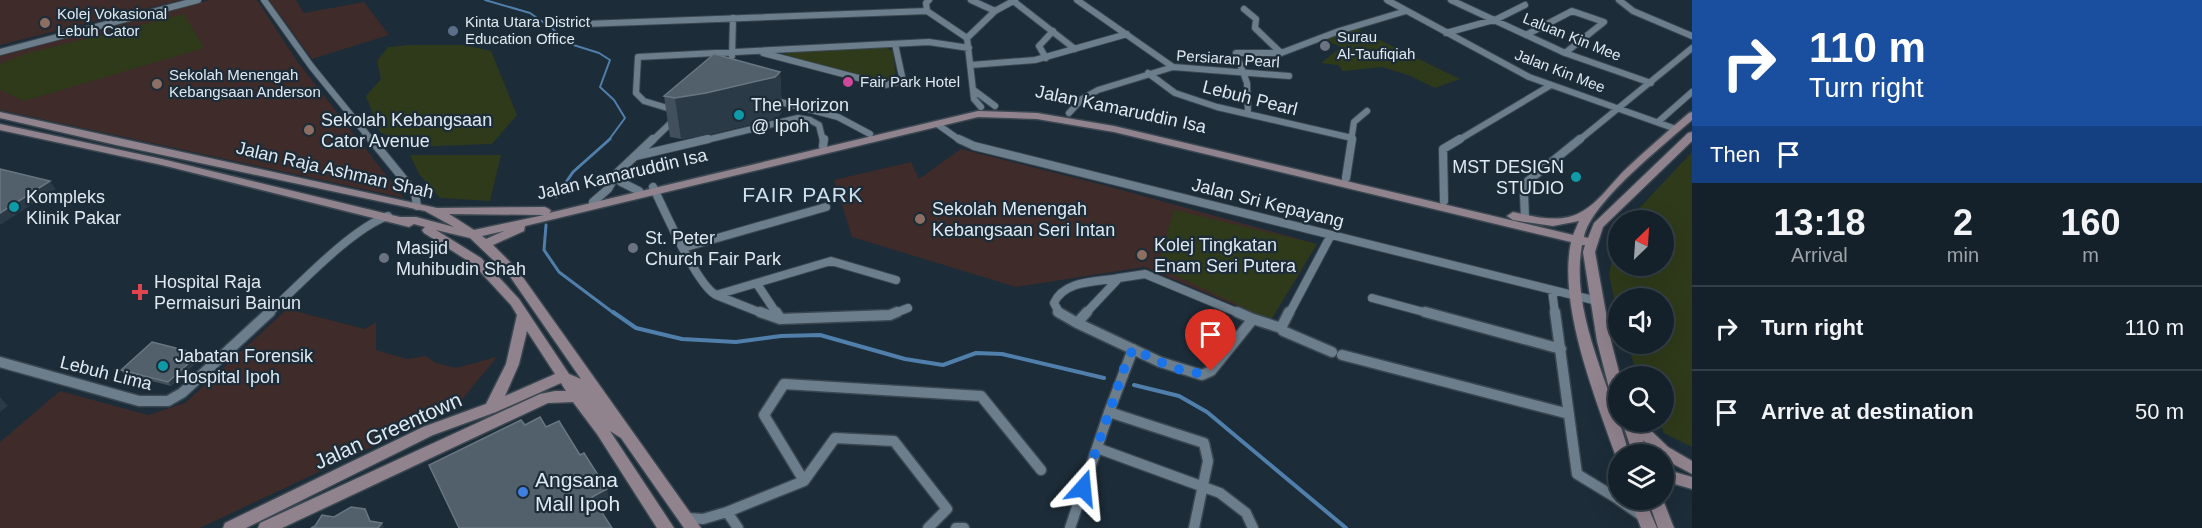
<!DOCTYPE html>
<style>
:root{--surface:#15212a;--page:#222e36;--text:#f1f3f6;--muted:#9da3a8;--line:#343e47}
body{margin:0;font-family:Arial,sans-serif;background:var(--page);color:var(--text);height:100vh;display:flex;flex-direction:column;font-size:22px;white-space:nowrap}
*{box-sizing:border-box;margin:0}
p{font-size:20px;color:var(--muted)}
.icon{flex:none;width:33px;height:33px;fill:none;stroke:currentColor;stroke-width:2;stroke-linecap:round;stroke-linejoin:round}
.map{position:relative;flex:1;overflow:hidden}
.sheet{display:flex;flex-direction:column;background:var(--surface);width:510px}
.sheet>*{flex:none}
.top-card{background:#1a4fa0;color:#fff;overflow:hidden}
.needle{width:39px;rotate:25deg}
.fabs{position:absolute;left:1608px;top:210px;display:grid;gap:12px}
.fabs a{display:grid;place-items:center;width:66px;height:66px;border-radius:50%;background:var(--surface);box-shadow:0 6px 24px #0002,0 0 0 2px var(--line);font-size:30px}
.pin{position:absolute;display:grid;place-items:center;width:51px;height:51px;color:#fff;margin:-62px -26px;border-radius:50% 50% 50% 0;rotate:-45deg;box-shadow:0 0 6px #0007}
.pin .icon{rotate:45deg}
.me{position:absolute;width:66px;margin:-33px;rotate:18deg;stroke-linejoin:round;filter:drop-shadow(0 0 4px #0008)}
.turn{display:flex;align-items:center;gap:21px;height:126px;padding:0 18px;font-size:27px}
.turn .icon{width:78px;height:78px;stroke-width:2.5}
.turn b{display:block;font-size:42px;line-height:51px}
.then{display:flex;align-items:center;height:57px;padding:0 18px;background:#0003;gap:12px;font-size:22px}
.eta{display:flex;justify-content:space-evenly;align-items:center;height:102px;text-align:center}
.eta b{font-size:36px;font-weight:700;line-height:42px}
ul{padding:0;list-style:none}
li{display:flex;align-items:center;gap:18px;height:84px;padding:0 18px;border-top:2px solid var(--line)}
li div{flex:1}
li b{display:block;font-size:22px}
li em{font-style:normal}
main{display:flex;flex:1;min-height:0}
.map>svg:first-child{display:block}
</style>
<main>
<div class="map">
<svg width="1692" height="528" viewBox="0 0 1692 528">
<rect width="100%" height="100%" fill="#1c2c38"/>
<!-- education -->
<path fill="#3f2b29" d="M0,0H181L0,45Z
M210,0H257L297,61L404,198L0,110V55Z
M269,0H296L304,13L364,2L389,35L312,59Z
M961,149L1107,186L1317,244L1271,320L1144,267L1016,287L852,237L834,180L911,162L919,179Z
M287,309L365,329L376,322V350L407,359L426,356L436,363L456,368L497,357L456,407L200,528H0V442L60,391L148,415L185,403Z"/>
<!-- green -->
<path fill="#2f3a1a" d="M184,14L204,48L24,101L0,90V64L25,54Z
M1357,29L1460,79L1435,88L1408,75L1382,67L1343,71L1338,65L1321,63L1341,47L1324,40Z
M409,45H464L491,51L517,115L492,144L407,147L380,132L366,96L381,79L377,61L388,47Z
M885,47L893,51L896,79L884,82L784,55L788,52Z
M1692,152V447L1664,433L1659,422H1664V376H1638L1627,344H1664V298H1618V318L1609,274L1618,235V266H1664V220H1628Z
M410,155H501L490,201L440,198L419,174Z
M1174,210L1317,244L1271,320L1157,267Z"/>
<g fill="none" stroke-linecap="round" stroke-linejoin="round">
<!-- stream-far2 -->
<path stroke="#507fab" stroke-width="2" d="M485,0L530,13L553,29L564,42L599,53L610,60L600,87L614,100L625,118L608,141"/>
<!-- stream-far1 -->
<path stroke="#507fab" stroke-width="3" d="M556,197L573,172L610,139
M546,225L544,250L559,272L615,314"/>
<!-- stream -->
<path stroke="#507fab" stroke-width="4" d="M613,312L636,328L682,339L736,342L781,336L820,335L905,359L943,365L976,353L1002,354L1104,378
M1134,385L1179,396L1207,412L1346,528"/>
<!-- street-far2 casing -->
<g stroke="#3a4751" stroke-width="8">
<path id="street-far2" d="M264,0L311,66L372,141
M929,0L926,3L927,11L967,38
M971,0L995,11
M1012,0L1075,49
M1077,0L1173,67
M1387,0L1529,77L1676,129
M1451,0L1565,53L1651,83
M1619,0L1633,11L1692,36
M1244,9L1256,19L1255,28L1281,53
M585,24L927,11
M1446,33L1497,19L1525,5
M1526,35L1572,11L1604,22L1565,53
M0,52L198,0
M763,53L885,85L903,81L895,44
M732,56L733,18
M1046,58L1039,46L1053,31
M971,65L1035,60L1127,34
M1148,73L1175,93L1217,107L1352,138
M975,91L995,106
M773,100L838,117L870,134
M981,107L974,99L967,38L995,11L1015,0
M674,110L644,101L636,93L638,57L929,42L969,48
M1069,113L1082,99L1098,90L1173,67L1289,76
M1248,114L1247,83L1236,53H1281L1339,31L1406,11
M1658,122L1692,92
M937,124L961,141
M652,141L676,118
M702,141L798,118L810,120L819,125L823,141
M1351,141L1354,122L1367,111
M1457,141L1551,85
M1578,141L1692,48"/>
</g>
<!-- street-far1 casing -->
<g stroke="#3a4751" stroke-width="10">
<path id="street-far1" d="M371,139L415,193L417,206
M959,139L974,146L1597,301
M823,146L824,139
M636,156L708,139
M617,173L621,182L639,191
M1346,178L1352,139
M653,187C665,211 696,284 716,295L831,261L896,280
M1444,201L1443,149L1460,139
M593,202L608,189L617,173L653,139
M1525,218L1524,194L1528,181L1580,139
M686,247L826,207
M757,284L777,314
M1552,290L1555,314
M716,295L764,314
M1372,298L1431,314
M268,314C298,286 352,228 388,216
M893,314L908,308
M1060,314L1054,303C1064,280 1097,282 1119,278
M1085,314L1119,278L1145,274L1241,314
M1289,314L1331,235"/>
</g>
<!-- street casing -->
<g stroke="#3a4751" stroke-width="13">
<path id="street" d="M760,312L780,319L890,315L897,312
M776,312L780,318
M1058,312L1077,323
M1087,312L1077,323L1160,362L1202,375L1211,371L1253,319
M1237,312L1253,319
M1289,312L1281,328L1283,331L1332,352
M1425,312L1561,349
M1555,312L1577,474L1618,499
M1253,319L1281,328
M1342,355L1569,414
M0,362L139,401H168L182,393L270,312
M1109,412L1133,349
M1097,448L1220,493L1246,513L1253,528
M804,481L764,415L784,384L981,396L1041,470
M1619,500L1642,516
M727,512L738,528
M687,518L703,519L727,512L804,481L835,438L894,441L947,509L928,528
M956,528H964
M1070,528L1109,412L1204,443L1208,461L1194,528"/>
</g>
<!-- secondary casing -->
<g stroke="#3a4751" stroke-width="3">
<path id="secondary" d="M978,111L1037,113L1114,126L1573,235L1579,221L1553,226L1513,220L1507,216L1513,212C1532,216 1553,222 1572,216C1595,209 1610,184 1627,168C1647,149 1668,131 1689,113L1692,112V120C1664,145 1591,202 1584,237L1588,238L1594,223L1688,133L1692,132V141L1603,227L1595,252L1611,341L1620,376L1618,401L1613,400L1611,396L1597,341L1583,252L1585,245H1582C1569,313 1613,391 1629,454H1618V459L1615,454C1594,394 1558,305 1571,242L1114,132L1037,119L978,117L525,226L524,231L493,245L517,269L701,528H684L621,438L610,431L674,528H657L597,434L573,402L548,403L282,528H258L260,523L540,394L555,391H566L561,383L496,412L433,435L246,528H223L225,523L423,427L486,404L506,364L517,315L511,305L473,264L424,233L422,230L425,227L414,224L409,227L162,165L0,130V124L162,159L400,217H416L454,227L425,211L116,145L0,118V112L437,208L545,207L549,209L551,211L549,213ZM449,214L544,215L474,230ZM436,230L470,238L509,275L581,379L569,374L519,299L481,258ZM504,231L486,239L482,236ZM527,331L555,374L505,396L519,364Z
M1622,422H1642L1668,447L1692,461V474L1664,459V454H1657L1643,440L1647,454H1633Z
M1664,469L1692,477V489L1664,481Z
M1630,500H1645L1657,528H1641Z
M1648,500H1663L1674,528H1658Z"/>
</g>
<!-- street-far2 -->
<use href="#street-far2" stroke="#6c7e8c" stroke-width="6"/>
<!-- street-far1 -->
<use href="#street-far1" stroke="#6c7e8c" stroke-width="8"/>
<!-- street -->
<use href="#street" stroke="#6c7e8c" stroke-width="10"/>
<!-- secondary -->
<use href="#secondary" fill="#91838e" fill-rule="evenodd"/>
</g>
<!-- wall -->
<path fill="#41505c" d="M780,72L782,112L777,118L710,134L681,139L670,137L664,96Z
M202,357L171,386L124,374L121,370Z"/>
<!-- shaded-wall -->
<path fill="#2b3a47" d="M780,72L782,112L777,118L710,134L681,139L675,98Z
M50,181L56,189L0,225V213Z
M199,354L202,357L171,386L168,382Z
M0,397L8,406L0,412Z
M607,489L612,504L597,512L592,497Z
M382,523L384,528H378Z"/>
<!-- building -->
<path fill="#52606c" stroke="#687681" stroke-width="1.5" d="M714,54L780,72L775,77L706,93L675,98L664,96Z
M0,169L50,181L0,213Z
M152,342L199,354L168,382L121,370Z
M540,417L546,427L559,421L580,455L584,453L607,489L592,497L612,528H459L429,465L521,420L525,425Z
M351,507L365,509L370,521L382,523L378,528H311L315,526L322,515L334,517Z"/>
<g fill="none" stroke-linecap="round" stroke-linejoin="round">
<!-- route -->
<path stroke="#1a73e8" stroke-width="10" stroke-dasharray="0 18" d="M1083,488L1126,363L1133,349C1153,358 1191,380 1211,371"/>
</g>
<!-- markers -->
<g fill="#8d6e63" stroke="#1c2c38" stroke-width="2">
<circle cx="45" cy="23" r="6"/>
<circle cx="157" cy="84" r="6"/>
<circle cx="309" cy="130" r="6"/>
<circle cx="920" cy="219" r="6"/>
<circle cx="1142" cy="255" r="6"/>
</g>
<circle fill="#5c6f8a" stroke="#1c2c38" stroke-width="2" cx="453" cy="31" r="6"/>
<g fill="#6b7280" stroke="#1c2c38" stroke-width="2">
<circle cx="1325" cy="46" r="6"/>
<circle cx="633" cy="248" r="6"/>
<circle cx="384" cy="258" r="6"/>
</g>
<circle fill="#d1479c" stroke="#1c2c38" stroke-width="2" cx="848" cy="82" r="6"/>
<g fill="#0f9aa8" stroke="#1c2c38" stroke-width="2">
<circle cx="739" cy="115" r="6"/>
<circle cx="1576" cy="177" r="6"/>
<circle cx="14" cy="207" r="6"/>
<circle cx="163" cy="366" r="6"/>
</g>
<path fill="#e0444e" stroke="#1c2c38" stroke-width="2" d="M137 283h6v6h6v6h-6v6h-6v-6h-6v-6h6z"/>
<circle fill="#3f7fe0" stroke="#1c2c38" stroke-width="2" cx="523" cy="492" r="6"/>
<g text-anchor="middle" stroke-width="4.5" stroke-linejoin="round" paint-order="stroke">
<!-- far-poi labels -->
<g font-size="15" fill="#dfe9f1" stroke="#1c2c38" text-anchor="start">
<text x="57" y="19">Kolej Vokasional<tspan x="57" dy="17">Lebuh Cator</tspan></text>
<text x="465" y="27">Kinta Utara District<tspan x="465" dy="17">Education Office</tspan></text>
<text x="1337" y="42">Surau<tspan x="1337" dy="17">Al-Taufiqiah</tspan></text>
<text x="169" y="80">Sekolah Menengah<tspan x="169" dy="17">Kebangsaan Anderson</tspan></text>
<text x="860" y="87">Fair Park Hotel</text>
</g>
<!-- far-street labels -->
<g font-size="15" fill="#dfe9f1" stroke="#1c2c38">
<text transform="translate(1572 37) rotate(22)" y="5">Laluan Kin Mee</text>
<text transform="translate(1228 59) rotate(4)" y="5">Persiaran Pearl</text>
<text transform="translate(1560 71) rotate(21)" y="5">Jalan Kin Mee</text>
</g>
<!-- street labels -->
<g font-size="18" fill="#dfe9f1" stroke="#1c2c38">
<text transform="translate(1250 98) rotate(14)" y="6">Lebuh Pearl</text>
<text transform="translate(1121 109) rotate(12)" y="6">Jalan Kamaruddin Isa</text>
<text transform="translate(335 170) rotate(13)" y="6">Jalan Raja Ashman Shah</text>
<text transform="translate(622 174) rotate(-13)" y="6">Jalan Kamaruddin Isa</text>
<text transform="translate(1268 203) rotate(14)" y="6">Jalan Sri Kepayang</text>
<text transform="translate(106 373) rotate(14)" y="6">Lebuh Lima</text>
</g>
<!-- poi labels -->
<g font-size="18" fill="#dfe9f1" stroke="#1c2c38" text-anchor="start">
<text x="751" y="111">The Horizon<tspan x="751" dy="21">@ Ipoh</tspan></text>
<text x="321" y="126">Sekolah Kebangsaan<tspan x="321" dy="21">Cator Avenue</tspan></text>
<text x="1564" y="173" text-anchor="end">MST DESIGN<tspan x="1564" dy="21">STUDIO</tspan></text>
<text x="26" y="203">Kompleks<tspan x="26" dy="21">Klinik Pakar</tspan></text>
<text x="932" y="215">Sekolah Menengah<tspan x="932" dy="21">Kebangsaan Seri Intan</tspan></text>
<text x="645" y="244">St. Peter<tspan x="645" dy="21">Church Fair Park</tspan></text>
<text x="1154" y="251">Kolej Tingkatan<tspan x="1154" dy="21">Enam Seri Putera</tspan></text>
<text x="396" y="254">Masjid<tspan x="396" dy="21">Muhibudin Shah</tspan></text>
<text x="154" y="288">Hospital Raja<tspan x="154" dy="21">Permaisuri Bainun</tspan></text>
<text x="175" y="362">Jabatan Forensik<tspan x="175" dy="21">Hospital Ipoh</tspan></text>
</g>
<!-- quarter labels -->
<g font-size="21" letter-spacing="1.5" fill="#cee1f1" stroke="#1c2c38">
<text x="803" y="202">FAIR PARK</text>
</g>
<!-- near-street labels -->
<g font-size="21" fill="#dfe9f1" stroke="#1c2c38">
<text transform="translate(388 431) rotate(-24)" y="7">Jalan Greentown</text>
</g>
<!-- near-poi labels -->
<g font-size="21" fill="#dfe9f1" stroke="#1c2c38" text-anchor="start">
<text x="535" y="487">Angsana<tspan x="535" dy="24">Mall Ipoh</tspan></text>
</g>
</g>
</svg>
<div class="fabs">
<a><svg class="needle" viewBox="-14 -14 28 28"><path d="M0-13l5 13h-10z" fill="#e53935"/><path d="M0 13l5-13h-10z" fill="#9da3a8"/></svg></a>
<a><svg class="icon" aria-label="sound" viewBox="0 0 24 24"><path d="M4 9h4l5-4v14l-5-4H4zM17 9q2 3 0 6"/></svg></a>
<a><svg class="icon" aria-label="search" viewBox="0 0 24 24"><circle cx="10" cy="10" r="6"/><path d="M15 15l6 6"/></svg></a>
<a><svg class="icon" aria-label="layers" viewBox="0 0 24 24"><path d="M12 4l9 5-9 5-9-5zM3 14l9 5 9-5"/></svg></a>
</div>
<div class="pin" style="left:1211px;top:371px;background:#d93025"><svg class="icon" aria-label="arrive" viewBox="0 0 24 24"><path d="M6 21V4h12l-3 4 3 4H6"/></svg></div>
<svg class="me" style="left:1083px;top:488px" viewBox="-20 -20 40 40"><path d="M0-17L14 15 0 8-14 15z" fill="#1a73e8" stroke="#fff" stroke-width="4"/></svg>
</div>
<section class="sheet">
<div class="top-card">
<div class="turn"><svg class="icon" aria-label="right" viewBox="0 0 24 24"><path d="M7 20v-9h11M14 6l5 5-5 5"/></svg><div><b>110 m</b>Turn right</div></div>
<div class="then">Then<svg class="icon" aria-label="arrive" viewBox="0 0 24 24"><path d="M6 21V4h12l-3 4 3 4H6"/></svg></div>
</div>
<div class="eta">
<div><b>13:18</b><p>Arrival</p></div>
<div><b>2</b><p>min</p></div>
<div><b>160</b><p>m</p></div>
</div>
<ul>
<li><svg class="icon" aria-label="right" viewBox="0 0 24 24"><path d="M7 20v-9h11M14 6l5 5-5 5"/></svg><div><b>Turn right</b></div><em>110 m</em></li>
<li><svg class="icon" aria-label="arrive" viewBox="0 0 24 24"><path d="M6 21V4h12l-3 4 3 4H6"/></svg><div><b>Arrive at destination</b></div><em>50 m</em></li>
</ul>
</section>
</main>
